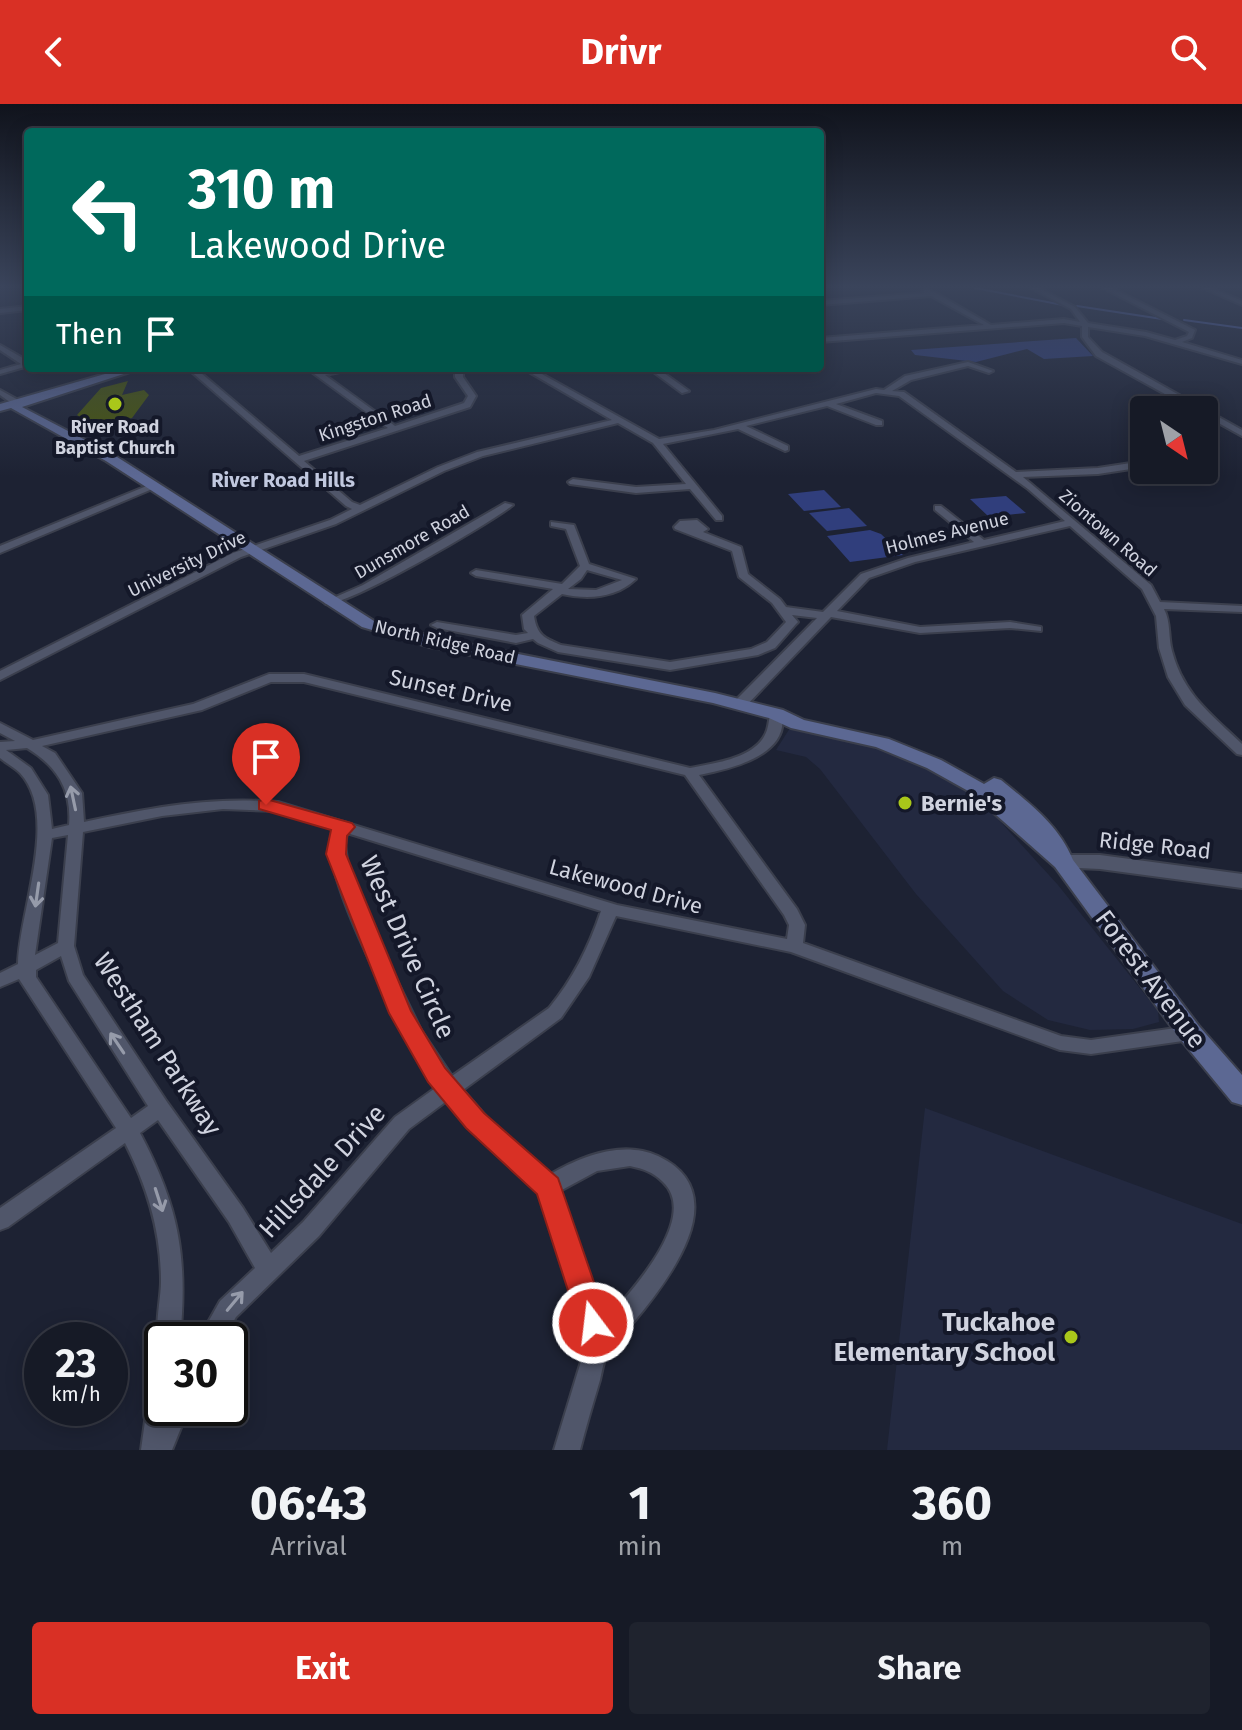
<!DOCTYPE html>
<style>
:root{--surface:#161a26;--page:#1f232e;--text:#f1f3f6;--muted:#9ea1a7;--line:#353843;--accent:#d93025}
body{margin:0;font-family:"Fira Sans",sans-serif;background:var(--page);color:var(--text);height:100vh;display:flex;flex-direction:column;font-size:30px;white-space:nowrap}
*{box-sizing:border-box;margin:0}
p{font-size:26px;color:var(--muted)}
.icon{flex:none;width:44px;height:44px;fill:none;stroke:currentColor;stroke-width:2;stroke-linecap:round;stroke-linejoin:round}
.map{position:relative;height:1346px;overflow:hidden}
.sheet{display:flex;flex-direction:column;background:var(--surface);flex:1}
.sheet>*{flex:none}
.hud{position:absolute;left:24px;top:24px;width:800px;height:244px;border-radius:8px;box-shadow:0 4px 20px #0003,0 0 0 2px var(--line);background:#00695c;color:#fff;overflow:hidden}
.needle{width:52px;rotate:145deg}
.controls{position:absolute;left:1130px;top:292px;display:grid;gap:16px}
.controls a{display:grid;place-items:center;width:88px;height:88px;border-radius:8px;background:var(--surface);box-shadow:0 4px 20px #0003,0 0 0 2px var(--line);font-size:40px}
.speed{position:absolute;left:24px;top:1218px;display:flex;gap:16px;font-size:40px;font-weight:700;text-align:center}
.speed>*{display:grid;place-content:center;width:104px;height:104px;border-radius:50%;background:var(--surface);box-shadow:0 4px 20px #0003,0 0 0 2px var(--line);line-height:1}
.speed small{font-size:20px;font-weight:400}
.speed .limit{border:4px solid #111;border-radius:12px;background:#fff;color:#111}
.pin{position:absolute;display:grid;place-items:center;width:68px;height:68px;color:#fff;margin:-82px -34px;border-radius:50% 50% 50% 0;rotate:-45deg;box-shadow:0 0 8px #0007}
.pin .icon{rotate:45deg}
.me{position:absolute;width:88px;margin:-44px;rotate:345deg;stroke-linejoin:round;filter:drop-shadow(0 0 6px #0008)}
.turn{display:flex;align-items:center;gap:28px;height:168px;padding:0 32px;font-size:36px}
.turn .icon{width:104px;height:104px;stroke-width:2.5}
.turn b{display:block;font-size:56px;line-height:68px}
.then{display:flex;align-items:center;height:76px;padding:0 32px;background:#0003;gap:16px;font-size:30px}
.eta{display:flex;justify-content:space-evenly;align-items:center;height:136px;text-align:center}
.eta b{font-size:48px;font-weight:700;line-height:56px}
.cta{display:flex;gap:16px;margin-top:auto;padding:16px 32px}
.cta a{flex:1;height:92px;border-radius:8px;background:var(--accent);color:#fff;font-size:32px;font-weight:700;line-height:92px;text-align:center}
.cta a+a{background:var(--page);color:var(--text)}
header{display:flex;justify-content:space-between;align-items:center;height:104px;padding:0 32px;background:var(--accent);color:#fff;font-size:36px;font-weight:700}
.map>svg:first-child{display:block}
</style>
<header><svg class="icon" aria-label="back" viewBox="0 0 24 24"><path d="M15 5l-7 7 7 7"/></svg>Drivr<svg class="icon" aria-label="search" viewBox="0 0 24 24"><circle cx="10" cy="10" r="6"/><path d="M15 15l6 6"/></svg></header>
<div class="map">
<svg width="1242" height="1346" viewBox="0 0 1242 1346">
<rect width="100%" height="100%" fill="#1d2233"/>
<!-- built -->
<path fill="#232940" d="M790,624L858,637L892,648L940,669L977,692L1058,781L1158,907L1159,918L1133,925L1090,926L1048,916L1003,887L916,790L820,665L806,653L776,646Z
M925,1004L1242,1120V1346H887Z"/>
<!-- green -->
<path fill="#303e7c" d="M1076,234L1093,252L1044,255L1027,245L976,258L915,251L911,246Z
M824,386L841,403L804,407L788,390Z
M1006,392L1026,409L989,413L970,395Z
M849,404L867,422L827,427L809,409Z
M870,426L881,430L903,451L850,458L827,432Z"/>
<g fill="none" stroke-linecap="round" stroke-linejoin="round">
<!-- stream -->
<path stroke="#5366b3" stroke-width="2" d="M975,184L1063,201
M1077,202L1162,215
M1184,216L1242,224"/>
</g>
<!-- building -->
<path fill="#495707" d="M128,277L122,291L144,286L149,291L132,314L93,321L77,311L101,284Z"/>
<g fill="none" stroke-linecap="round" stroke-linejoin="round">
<!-- minor casing -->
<g stroke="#3b3f4d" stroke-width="4">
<path id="minor" d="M1031,184H1039L1075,203L1088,219L1146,228L1175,236L1187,232L1189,228L1103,184H1112L1195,226L1192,234L1182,238L1242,256V260L1145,232L1088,223V233L1102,248L1242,326V332L1204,311V306H1194L1096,252L1082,233V222L1064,219L820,238V234L984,221L931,192L820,201V197L925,189L923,187L926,185L936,189L991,221L1064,215L1080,218L1071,205Z
M1203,184H1212L1242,197V201Z
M28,202V206L0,209V205Z
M0,241L28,257V262L0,270V266L21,260L0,246Z
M968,258L993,267L989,269L968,262L911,276L892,287L904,288L1016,368L1098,364L1144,357V363L1098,370L1023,373L1151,481L1160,498L1242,502V508L1164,505C1171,518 1168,533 1172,547C1183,590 1211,610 1242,640V651L1237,650L1185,601L1168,573L1159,544L1156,512L1142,485L1070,422L915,458L869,474L837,507L920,523L1010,518L1041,523V527L1010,524L920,529L831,513L745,603L740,604L734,600L735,597L817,514L792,511L798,518L796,520L775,544L758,551L670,566L558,548L538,539L533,535L516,539L437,524L431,521L437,518L516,531L528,529L524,525L522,511L553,485L476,472L471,469L476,466L562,480L580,462L566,425L551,422V418L574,421L589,460L636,475C616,494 588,496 562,490L534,512C537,531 544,534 561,541L670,558L751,545L767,538L786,518L772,499L739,473L732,447L675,425L674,423L680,417L697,416L708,425L703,428L741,443L748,470L780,495L786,503L823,508L861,470L908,454L974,438L935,406V402H941L984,436L1065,417L1028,385L899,292L876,289L836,300L882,317V321H876L827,302L746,322L788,342V346L785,347L738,325L663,340L722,412V416H716L690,385L636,389L570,380L568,378L573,375L636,383L686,380L653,339L618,319L483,352L444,367L336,420L241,453L0,576V567L233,449L330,416L352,405L346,402L187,264H195L299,352L388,324L306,264H315L320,268L360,264L325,271L395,322L464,299L468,292L455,273V264H463V273L476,292L470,303L304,357L352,398L360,401L438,363L477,348L612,316L522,264H531L659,335L714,326L876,285L884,286L905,272ZM587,466L622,476L596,486L568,485L581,475Z
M648,264H657L689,287L682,289Z
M0,286L20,297V301H14L0,291Z
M149,381L157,383L0,449V442Z
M505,399L513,401C491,419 348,502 326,500L324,498L363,481Z
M269,570H304L690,664C715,659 758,654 767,626C769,620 769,613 771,607H781C793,651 730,665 699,671L797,805L805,821L803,839L1061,932L1091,936L1190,922L1196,924L1199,929L1196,934L1190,936L1091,950L1060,946L791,848L616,812L589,873L561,914L463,986L491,1018L549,1071C581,1052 623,1036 658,1052C737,1089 668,1177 633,1219C625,1228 615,1237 608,1247C604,1255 602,1267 600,1276C593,1299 586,1323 580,1346H554L586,1241L576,1197L543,1094L540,1089L477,1030L448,996L409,1025L319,1132L236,1213L223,1236H198L220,1197L255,1164L229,1118L158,1016L140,1029C179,1103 188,1153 180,1236H162V1245C152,1233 161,1196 161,1178C161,1128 148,1084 125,1039L8,1123L0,1126V1104L116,1024L19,875L0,883V869L18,860C19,807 60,712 20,669C15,664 6,659 0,654V638L15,637L0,629V619L33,636L193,600ZM271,578H304L685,671L784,811L789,821L787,835L617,801L278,698C212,692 148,704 84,718L82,689L55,649L42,642L202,606ZM27,644C57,662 72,686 69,721L52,725L48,691L31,664L6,646ZM223,705L277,707L334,725C310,757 414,949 438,982L395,1013L303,1118L271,1149L243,1104L167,998L83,871L74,842L83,728L162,712ZM347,729L601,807C589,843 573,875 549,904L452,972L421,926L388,858L348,763L345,741ZM68,731L58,839L35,851L52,734ZM61,852L69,877L148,1002L131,1014L36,873V866ZM630,1062C644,1065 653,1068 663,1078C701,1114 628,1191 604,1218L560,1087L597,1067Z
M162,1269V1304H189L172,1346H141L150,1281L154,1273Z"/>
</g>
<!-- tertiary casing -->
<g stroke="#3b3f4d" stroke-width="4">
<path id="tertiary" d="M1063,751H1100L1242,770V784L1100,765L1056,763L1053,758L1056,753Z"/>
</g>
<!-- secondary casing -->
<g stroke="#3b3f4d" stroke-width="4">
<path id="secondary" d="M126,264H142L22,303L114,351L374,517L433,533L715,589L783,606L804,616L889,635L941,656L984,680L994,674L1001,676C1030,700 1058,720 1073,756L1199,922L1242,971V1001L1232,998L1181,936L1055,763L970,688L927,664L876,643L791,624L769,614L713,599L430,543L362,523L106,357L11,304L0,307V300Z"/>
</g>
<!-- minor -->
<use href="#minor" fill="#50566a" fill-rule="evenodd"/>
<!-- tertiary -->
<use href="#tertiary" fill="#50566a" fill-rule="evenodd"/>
<!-- secondary -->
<use href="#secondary" fill="#5c6893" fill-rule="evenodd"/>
</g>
<!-- one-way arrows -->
<defs><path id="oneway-shaft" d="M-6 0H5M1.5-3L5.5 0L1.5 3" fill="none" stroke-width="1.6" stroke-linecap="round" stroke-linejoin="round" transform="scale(2)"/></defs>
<g stroke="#969baa">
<use href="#oneway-shaft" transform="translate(73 694) rotate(-102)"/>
<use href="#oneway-shaft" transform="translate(37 791) rotate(98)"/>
<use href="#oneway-shaft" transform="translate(117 939) rotate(-124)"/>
<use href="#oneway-shaft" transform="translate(159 1096) rotate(72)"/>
<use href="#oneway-shaft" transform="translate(235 1197) rotate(-50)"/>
</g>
<!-- sky -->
<linearGradient id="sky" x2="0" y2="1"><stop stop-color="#10131c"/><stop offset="0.49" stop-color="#3a445b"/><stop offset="1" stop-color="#3a445b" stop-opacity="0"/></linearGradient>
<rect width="1242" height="373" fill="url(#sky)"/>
<!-- route -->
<path fill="#d93025" stroke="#8d1f18" stroke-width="2" d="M266,695L352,719L355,723L347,732L346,750L411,907L445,964L484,1009L558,1074L608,1219L603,1230L593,1234L582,1230L537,1090L466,1024L428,978L389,909L326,750L331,726L259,705V697Z"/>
<!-- markers -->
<g fill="#a9c71a" stroke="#141829" stroke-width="3">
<circle cx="115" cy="300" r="8"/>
<circle cx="905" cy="699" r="8"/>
<circle cx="1071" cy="1233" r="8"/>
</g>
<g text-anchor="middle" stroke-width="8" stroke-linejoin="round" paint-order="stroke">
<!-- far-street labels -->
<g font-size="18" fill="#d0d3df" stroke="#141829">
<text transform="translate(375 314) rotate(-18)" y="6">Kingston Road</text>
<text transform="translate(947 429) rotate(-14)" y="6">Holmes Avenue</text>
<text transform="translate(1108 429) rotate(41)" y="6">Ziontown Road</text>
<text transform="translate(412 438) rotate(-30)" y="6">Dunsmore Road</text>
<text transform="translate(187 460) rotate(-26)" y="6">University Drive</text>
<text transform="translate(445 538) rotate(13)" y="6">North Ridge Road</text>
</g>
<!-- far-poi labels -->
<g font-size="18" font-weight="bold" fill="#d0d3df" stroke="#141829">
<text x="115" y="329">River Road<tspan x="115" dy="21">Baptist Church</tspan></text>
</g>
<!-- far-neighbourhood labels -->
<g font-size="20" font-weight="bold" fill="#c1c8df" stroke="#141829">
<text x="283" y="383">River Road Hills</text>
</g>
<!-- street labels -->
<g font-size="22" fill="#d0d3df" stroke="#141829">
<text transform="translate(451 586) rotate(13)" y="8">Sunset Drive</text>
<text transform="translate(1155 741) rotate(6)" y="8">Ridge Road</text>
<text transform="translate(626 782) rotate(15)" y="8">Lakewood Drive</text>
</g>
<!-- poi labels -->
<g font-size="22" font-weight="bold" fill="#d0d3df" stroke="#141829" text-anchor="start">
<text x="921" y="707">Bernie's</text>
</g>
<!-- near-street labels -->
<g font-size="26" fill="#d0d3df" stroke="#141829">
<text transform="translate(408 843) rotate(66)" y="9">West Drive Circle</text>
<text transform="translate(1151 875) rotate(53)" y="9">Forest Avenue</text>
<text transform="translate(158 940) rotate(57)" y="9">Westham Parkway</text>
<text transform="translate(322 1067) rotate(-47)" y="9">Hillsdale Drive</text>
</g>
<!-- near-poi labels -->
<g font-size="26" font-weight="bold" fill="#d0d3df" stroke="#141829" text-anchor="end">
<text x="1055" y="1227">Tuckahoe<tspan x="1055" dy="30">Elementary School</tspan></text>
</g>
</g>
</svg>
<div class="controls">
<a><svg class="needle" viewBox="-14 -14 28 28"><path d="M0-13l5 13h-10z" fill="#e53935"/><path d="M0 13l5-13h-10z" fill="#9ea1a7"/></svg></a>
</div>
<div class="speed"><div>23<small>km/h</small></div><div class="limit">30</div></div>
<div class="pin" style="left:266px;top:701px;background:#d93025"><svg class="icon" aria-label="arrive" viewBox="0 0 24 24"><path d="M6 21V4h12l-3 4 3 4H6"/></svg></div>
<svg class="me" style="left:593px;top:1219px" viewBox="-20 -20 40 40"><circle r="17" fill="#d93025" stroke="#fff" stroke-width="3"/><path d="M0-11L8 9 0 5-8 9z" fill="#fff"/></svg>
<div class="hud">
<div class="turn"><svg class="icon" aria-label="left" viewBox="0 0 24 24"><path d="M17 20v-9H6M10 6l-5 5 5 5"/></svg><div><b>310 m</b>Lakewood Drive</div></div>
<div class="then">Then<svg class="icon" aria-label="arrive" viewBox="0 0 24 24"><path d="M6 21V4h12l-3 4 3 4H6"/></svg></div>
</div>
</div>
<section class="sheet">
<div class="eta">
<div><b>06:43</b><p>Arrival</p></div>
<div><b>1</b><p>min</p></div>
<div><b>360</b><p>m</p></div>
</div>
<div class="cta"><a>Exit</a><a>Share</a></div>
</section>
